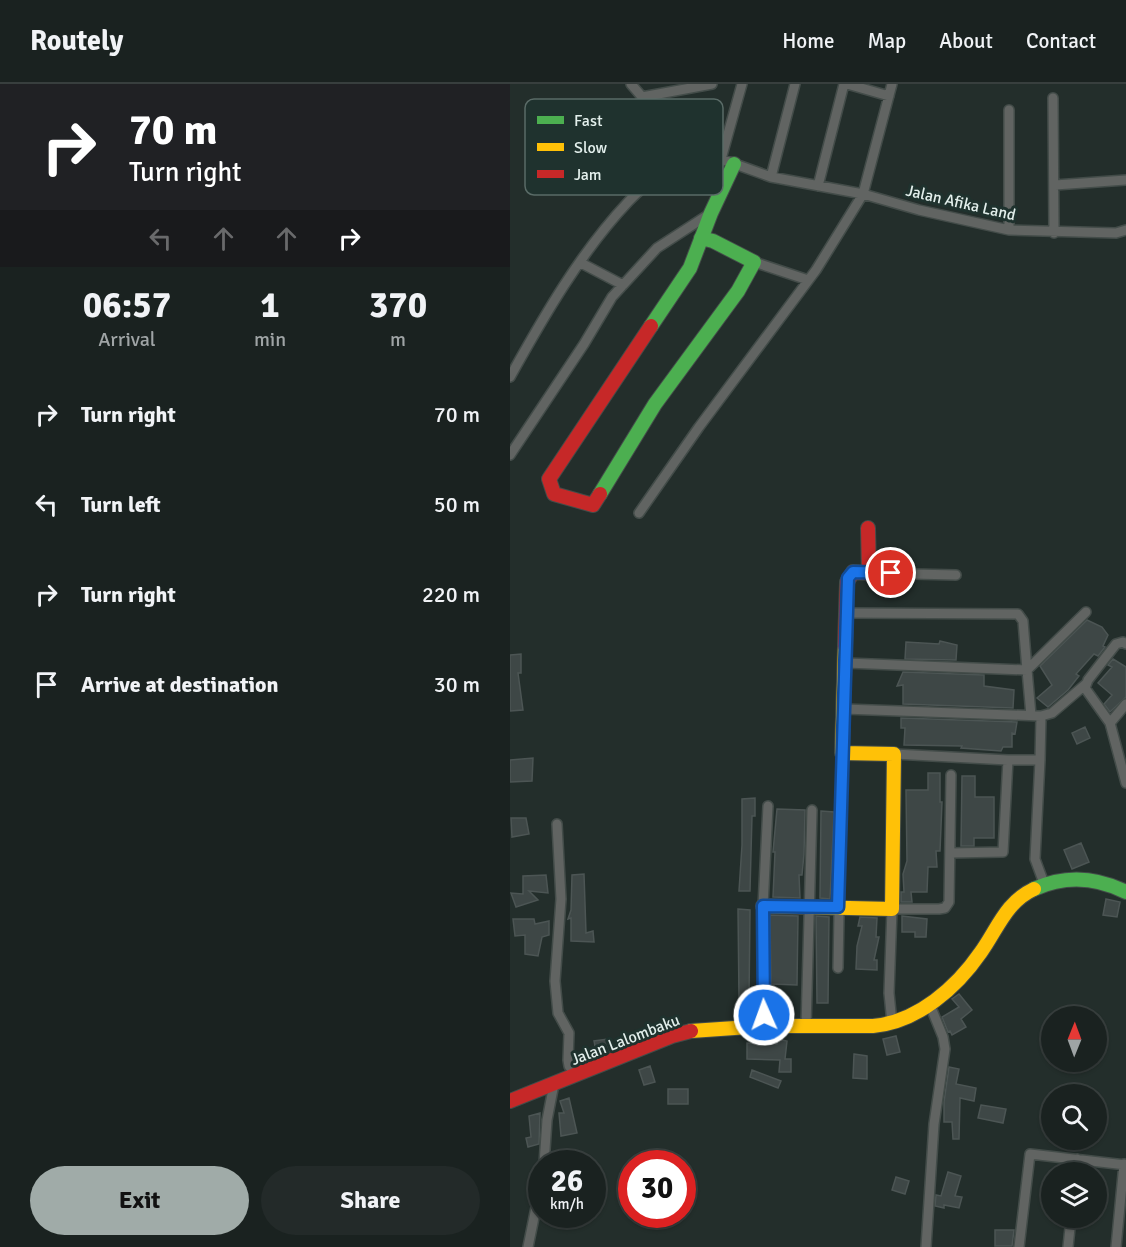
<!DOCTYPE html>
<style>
:root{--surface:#1a2220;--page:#232a29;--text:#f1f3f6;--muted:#9fa4a5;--line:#383f3e;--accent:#a0aba8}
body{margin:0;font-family:Signika,sans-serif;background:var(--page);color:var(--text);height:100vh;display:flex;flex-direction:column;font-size:22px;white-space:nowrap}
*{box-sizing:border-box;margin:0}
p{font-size:20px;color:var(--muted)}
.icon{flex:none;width:33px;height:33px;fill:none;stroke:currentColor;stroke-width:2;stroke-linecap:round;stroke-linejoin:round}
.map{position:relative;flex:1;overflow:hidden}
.drawer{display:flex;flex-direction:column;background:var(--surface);width:510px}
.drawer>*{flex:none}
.hud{background:#202124;color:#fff;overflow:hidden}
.needle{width:39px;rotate:1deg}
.fabs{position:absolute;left:531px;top:922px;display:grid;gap:12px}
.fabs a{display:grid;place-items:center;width:66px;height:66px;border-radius:50%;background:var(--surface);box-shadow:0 2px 4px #0004,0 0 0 2px var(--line);font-size:30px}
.speed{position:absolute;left:18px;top:1066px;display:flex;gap:12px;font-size:30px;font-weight:700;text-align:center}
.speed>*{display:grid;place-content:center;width:78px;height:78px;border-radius:50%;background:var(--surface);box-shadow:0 2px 4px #0004,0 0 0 2px var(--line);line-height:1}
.speed small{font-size:15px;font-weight:400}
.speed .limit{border:9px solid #d22;background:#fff;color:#111}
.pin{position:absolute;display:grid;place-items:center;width:51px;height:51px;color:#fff;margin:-26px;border:3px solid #fff;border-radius:50%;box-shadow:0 2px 6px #0007}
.me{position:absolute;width:66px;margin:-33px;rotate:358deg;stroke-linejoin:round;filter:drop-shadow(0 0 4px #0008)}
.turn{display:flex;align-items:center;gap:21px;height:126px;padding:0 30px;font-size:27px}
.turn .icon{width:78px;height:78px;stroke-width:2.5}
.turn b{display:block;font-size:42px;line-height:51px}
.lanes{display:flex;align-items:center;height:57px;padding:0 30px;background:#0003;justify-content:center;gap:30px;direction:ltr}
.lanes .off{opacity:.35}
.eta{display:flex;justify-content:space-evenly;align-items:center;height:102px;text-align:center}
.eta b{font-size:36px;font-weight:700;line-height:42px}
.button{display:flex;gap:12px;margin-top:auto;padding:12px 30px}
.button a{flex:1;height:69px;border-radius:36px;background:var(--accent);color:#111;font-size:24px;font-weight:700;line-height:69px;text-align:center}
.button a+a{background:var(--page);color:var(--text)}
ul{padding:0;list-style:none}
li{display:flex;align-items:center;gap:18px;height:90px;padding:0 30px}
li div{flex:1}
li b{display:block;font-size:22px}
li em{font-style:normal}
header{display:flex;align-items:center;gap:36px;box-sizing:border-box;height:84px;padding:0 30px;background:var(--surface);border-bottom:2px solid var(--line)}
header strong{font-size:28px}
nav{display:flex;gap:33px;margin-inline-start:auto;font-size:21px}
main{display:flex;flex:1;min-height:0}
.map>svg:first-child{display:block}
</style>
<header>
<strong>Routely</strong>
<nav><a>Home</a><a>Map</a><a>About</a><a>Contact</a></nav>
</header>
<main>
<section class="drawer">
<div class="hud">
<div class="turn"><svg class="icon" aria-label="right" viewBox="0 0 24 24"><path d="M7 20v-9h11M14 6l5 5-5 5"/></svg><div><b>70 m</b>Turn right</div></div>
<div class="lanes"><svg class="icon off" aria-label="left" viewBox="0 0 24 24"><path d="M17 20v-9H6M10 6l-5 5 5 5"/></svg><svg class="icon off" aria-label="ahead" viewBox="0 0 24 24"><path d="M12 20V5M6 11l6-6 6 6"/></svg><svg class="icon off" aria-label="ahead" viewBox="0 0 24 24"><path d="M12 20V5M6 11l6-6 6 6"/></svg><svg class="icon" aria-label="right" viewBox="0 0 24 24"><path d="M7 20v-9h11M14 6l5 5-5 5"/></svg></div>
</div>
<div class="eta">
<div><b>06:57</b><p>Arrival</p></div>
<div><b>1</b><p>min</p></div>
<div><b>370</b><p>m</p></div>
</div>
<ul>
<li><svg class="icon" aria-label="right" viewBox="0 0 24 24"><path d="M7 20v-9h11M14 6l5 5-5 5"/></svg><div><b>Turn right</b></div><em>70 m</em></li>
<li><svg class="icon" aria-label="left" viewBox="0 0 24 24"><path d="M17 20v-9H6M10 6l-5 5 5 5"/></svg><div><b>Turn left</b></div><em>50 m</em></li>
<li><svg class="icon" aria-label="right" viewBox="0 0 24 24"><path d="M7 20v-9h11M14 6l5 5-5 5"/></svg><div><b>Turn right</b></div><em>220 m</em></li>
<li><svg class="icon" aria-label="arrive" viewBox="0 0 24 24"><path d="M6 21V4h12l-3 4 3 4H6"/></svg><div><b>Arrive at destination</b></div><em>30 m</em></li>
</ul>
<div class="button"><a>Exit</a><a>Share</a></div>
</section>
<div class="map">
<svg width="616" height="1163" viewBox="0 0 616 1163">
<rect width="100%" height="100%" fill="#232e2b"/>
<!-- building -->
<path fill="#3e4746" stroke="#4c5554" stroke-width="1.5" d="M577,536L592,543L598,551L593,562L595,563L588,572L584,570L566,590L569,592L558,606L538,623L527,614L542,601L530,582Z
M430,557L447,561L446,576L395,575L396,558L429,560Z
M11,570V589H8L13,626L0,627V571Z
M603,575L616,583V613L600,628L594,620L602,611L588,599L602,583L598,581Z
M393,588L474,591V602L504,606L503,624L393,620V601L387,602Z
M391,634L507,638L505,650L502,649V663H493L491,667L451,664L452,662L394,661L395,644H391Z
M575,643L580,654L567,660L562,649Z
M23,674L22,697L0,698V676Z
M418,689H430V718H432L430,767H426L427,783H418L417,808H401L402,818H391V808H394L393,790L397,777L396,706H418Z
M452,692H465V713H484V754H464V762H451Z
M245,714V732H242L240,807H229L232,761V715Z
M267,725L295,726L294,770L292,791H289L290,814L263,813L265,768H263Z
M311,727L324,728L320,815L310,814Z
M1,734H16L19,750L2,753Z
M571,759L579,778L562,785L554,766Z
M74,790L76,849L83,847L84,858L61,857V834L58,835L61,826L62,791Z
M36,791L38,809L19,807L28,816L6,823L1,809L13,810V792Z
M596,815L610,818L607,833L593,831Z
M228,825L240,826L239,916L229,915Z
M260,831L288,832L287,901L261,900Z
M306,832L319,833L318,919H307Z
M392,832L417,835L416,853H405V848H392Z
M350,833L367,834L366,853H369L364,876H367V886L346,885L347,862L352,842H348Z
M3,835H24L25,840L39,837V851L32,853L28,872L15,870V851L5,852Z
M449,910L462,926L451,935L456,943L442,951L440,947L438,948L432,933L449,923L442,915Z
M386,952L390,968L377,971L373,955Z
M98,955L101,967L87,972L84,957Z
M267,955L277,957L275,975H281V988H269L270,976L237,975V959L267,960Z
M344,970L357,972V995L343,994Z
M140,982L145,998L134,1001L129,986Z
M439,983L449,985L446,1000L466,1004L464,1017L450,1014L449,1055H443L442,1038H434V1018Z
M242,986L271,997L268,1004L240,993Z
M158,1005H178V1020H158Z
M59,1014L67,1049L51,1052L49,1029H54L50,1017Z
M471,1021L496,1025L493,1039L468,1034Z
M30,1029L29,1060L18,1063L16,1054L21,1053L19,1032Z
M438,1088L451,1092L445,1112L452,1113L449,1124L434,1121V1124L425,1122L426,1111L431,1112Z
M386,1093L399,1097L395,1110L382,1106Z
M485,1146H504L502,1162H485Z"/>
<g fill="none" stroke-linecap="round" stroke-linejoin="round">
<!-- street casing -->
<g stroke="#434c49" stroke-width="12">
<path id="street" d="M121,0L139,21L211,75L261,93L285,0
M337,0L379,12
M132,13L202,0
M543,14L544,149
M499,26V146
M211,75L232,0
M261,93L353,110L382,0
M545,101L616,96
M308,102L334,0
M244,178L298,196
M71,179L113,201
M0,293C34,232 70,169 118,118C139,96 164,77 187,57
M0,371L74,260L102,213L147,164L201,129
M129,429L189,343L306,186L353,110L409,126L499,146L606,149L616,146
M359,489L446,491
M337,529L508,530L513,537L517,586
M616,560L613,558L606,560L578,596L575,604L600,639L616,699
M336,579L517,586L521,631
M517,586L576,528
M334,625L531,632L542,629L576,600
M600,639L616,620
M384,670L498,676L493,768L440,769
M498,676H530L531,632
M530,676L525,775L535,802
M47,740L51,815L45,897L48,929L59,949L58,976L59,982L66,991
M328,884L332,669
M382,939L379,909L382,825H429L435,824L439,818L441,691
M296,943L302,726
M255,944L253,822L258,722
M34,1080L37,1036L44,1000
M565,1089L567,1075
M18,1163L32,1094
M416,1163L424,1040L435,965L433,953L420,921
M509,1163L520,1070L616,1081
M558,1163L561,1134
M606,1163L614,1080"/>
</g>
<!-- fast casing -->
<g stroke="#434c49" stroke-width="16">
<path id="fast" d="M141,242L180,184L201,129L224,80
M90,410L145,320L228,207L244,178L203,157L191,154
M524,805C555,791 586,793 616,808"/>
</g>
<!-- slow casing -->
<g stroke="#434c49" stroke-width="16">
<path id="slow" d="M253,822L382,825L384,670L332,669L335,562
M181,947L255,942H363C408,938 447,903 471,868C488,844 496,818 524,805"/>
</g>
<!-- jam casing -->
<g stroke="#434c49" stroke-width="16">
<path id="jam" d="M90,410L83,421L44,410L39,395L141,242
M335,562L337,498L343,488L359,489L358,444
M0,1017L162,952L181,947"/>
</g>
<!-- street -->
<use href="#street" stroke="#616462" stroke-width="9"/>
<!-- fast -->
<use href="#fast" stroke="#4caf50" stroke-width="14"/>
<!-- slow -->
<use href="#slow" stroke="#ffc107" stroke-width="14"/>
<!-- jam -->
<use href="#jam" stroke="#c62828" stroke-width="14"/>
</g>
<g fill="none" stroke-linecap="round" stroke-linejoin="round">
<!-- route casing -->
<g stroke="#114b97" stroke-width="15">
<path id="route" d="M254,931L253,822L328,823L338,494L343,488L381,489"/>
</g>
<!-- route -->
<use href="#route" stroke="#1a73e8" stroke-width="10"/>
</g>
<g text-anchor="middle" stroke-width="6" stroke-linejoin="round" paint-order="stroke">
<!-- street labels -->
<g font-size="16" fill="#e3efec" stroke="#1f322e">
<text transform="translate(451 118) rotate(13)" y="6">Jalan Afika Land</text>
<text transform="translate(115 955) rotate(-21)" y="6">Jalan Lalombaku</text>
</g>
</g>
<!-- legend -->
<rect x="15" y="15" width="198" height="96" rx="9" fill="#1f322e" stroke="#5a6b67" stroke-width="1.5"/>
<rect x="27" y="32" width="27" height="8" fill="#4caf50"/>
<rect x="27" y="59" width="27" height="8" fill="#ffc107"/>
<rect x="27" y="86" width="27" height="8" fill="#c62828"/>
<g font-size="16" fill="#e3efec">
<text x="64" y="42">Fast</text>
<text x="64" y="69">Slow</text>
<text x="64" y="96">Jam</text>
</g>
</svg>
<div class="fabs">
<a><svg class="needle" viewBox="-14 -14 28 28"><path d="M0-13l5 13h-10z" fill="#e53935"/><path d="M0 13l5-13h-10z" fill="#9fa4a5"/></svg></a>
<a><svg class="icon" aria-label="search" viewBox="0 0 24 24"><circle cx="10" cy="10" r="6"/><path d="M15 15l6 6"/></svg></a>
<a><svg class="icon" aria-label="layers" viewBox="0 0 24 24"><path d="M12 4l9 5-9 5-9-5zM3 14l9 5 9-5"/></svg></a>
</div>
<div class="speed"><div>26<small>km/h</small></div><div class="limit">30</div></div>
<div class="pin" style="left:381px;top:489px;background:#d93025"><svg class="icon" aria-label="arrive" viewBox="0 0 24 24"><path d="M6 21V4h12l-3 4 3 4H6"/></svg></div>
<svg class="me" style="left:254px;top:931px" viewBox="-20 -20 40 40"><circle r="17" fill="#1a73e8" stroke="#fff" stroke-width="3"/><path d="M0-11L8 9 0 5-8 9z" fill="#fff"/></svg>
</div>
</main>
